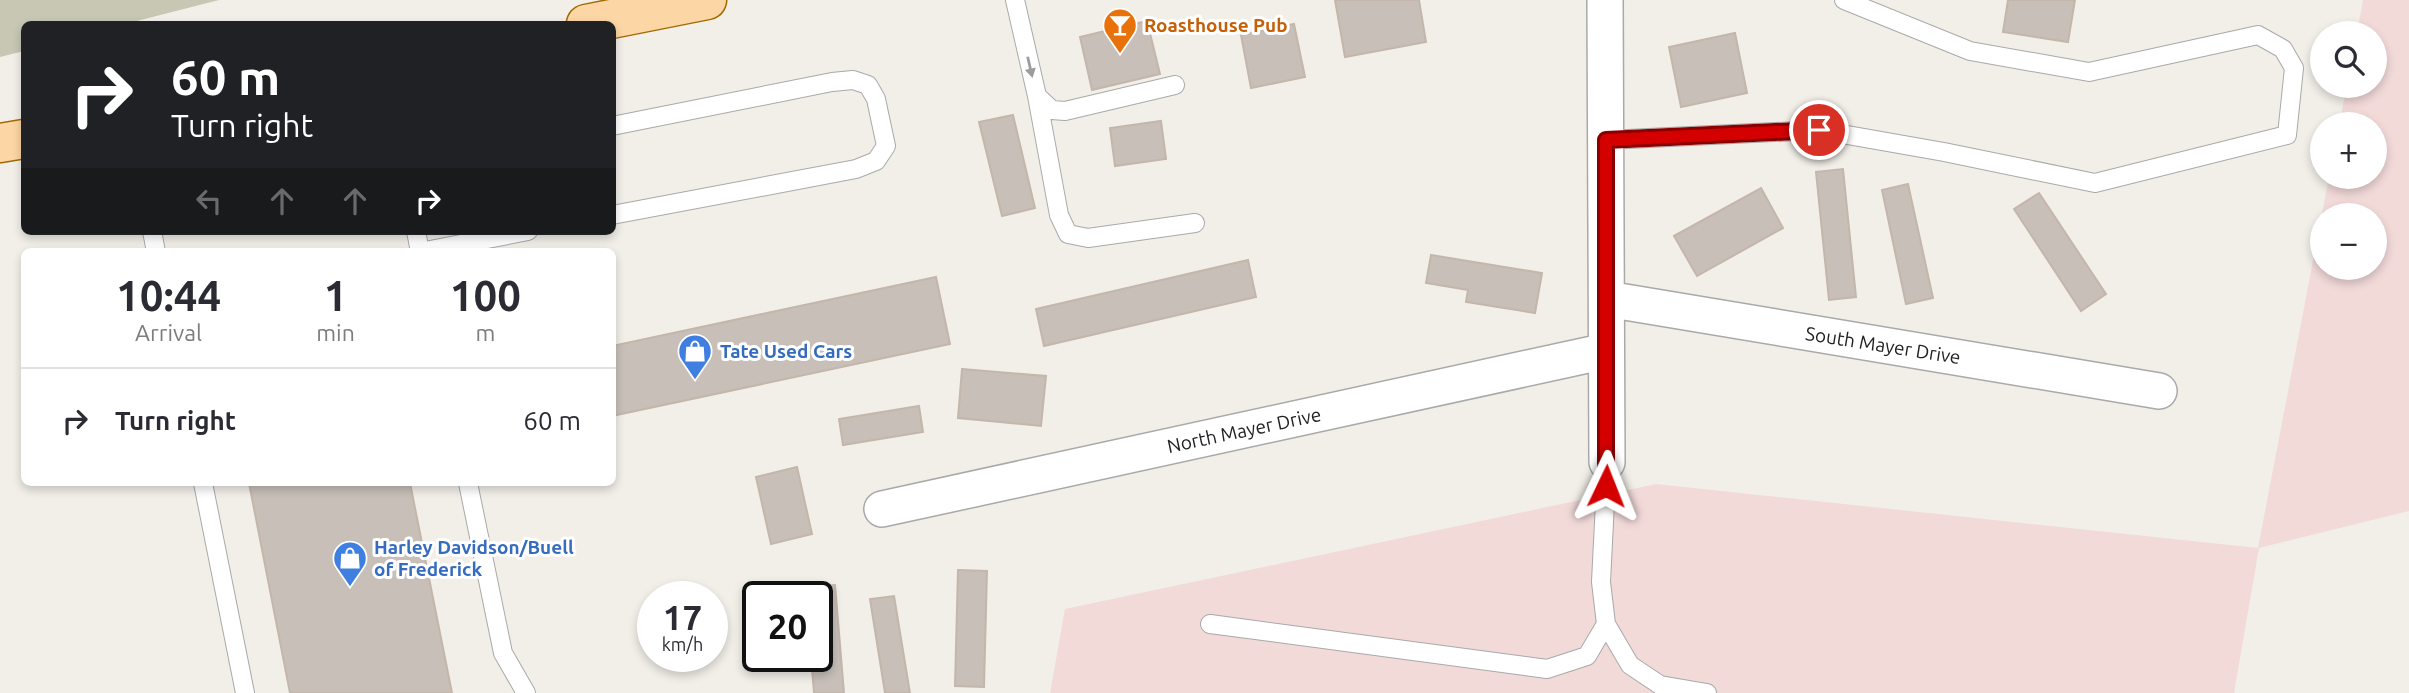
<!DOCTYPE html>
<meta charset="utf-8">
<style>
:root{--surface:#fff;--page:#f7f7f7;--text:#2b2b33;--muted:#7c7c81;--line:#e1e1e2}
body{margin:0;font-family:Ubuntu,sans-serif;background:var(--page);color:var(--text);height:100vh;display:flex;flex-direction:column;font-size:26px;white-space:nowrap}
*{box-sizing:border-box;margin:0}
p{font-size:23px;color:var(--muted)}
.icon{flex:none;width:38px;height:38px;fill:none;stroke:currentColor;stroke-width:2;stroke-linecap:round;stroke-linejoin:round}
.map{position:relative;flex:1;overflow:hidden}
.drawer{position:absolute;left:21px;top:248px;width:595px;height:238px;display:flex;flex-direction:column;background:var(--surface);border-radius:10px;box-shadow:0 4px 10px #0003}
.drawer>*{flex:none}
.top-card{position:absolute;left:21px;top:21px;width:595px;height:214px;border-radius:10px;box-shadow:0 4px 10px #0003;background:#202124;color:#fff;overflow:hidden}
.controls{position:absolute;left:2310px;top:21px;display:grid;gap:14px}
.controls a{display:grid;place-items:center;width:77px;height:77px;border-radius:50%;background:var(--surface);box-shadow:0 4px 10px #0003;font-size:35px}
.speed{position:absolute;left:637px;top:581px;display:flex;gap:14px;font-size:35px;font-weight:700;text-align:center}
.speed>*{display:grid;place-content:center;width:91px;height:91px;border-radius:50%;background:var(--surface);box-shadow:0 4px 10px #0003;line-height:1}
.speed small{font-size:18px;font-weight:400}
.speed .limit{border:4px solid #111;border-radius:10px;background:#fff;color:#111}
.pin{position:absolute;display:grid;place-items:center;width:60px;height:60px;color:#fff;margin:-30px;border:4px solid #fff;border-radius:50%;box-shadow:0 2px 7px #0007}
.me{position:absolute;width:77px;margin:-38px;rotate:2deg;stroke-linejoin:round;filter:drop-shadow(0 0 5px #0008)}
.turn{display:flex;align-items:center;gap:24px;height:147px;padding:0 35px;font-size:32px}
.turn .icon{width:91px;height:91px;stroke-width:2.5}
.turn b{display:block;font-size:49px;line-height:60px}
.lanes{display:flex;align-items:center;height:66px;padding:0 35px;background:#0003;justify-content:center;gap:35px;direction:ltr}
.lanes .off{opacity:.35}
.eta{display:flex;justify-content:space-evenly;align-items:center;height:119px;text-align:center}
.eta b{font-size:42px;font-weight:700;line-height:49px}
ul{padding:0;list-style:none}
li{display:flex;align-items:center;gap:21px;height:105px;padding:0 35px;border-top:2px solid var(--line)}
li div{flex:1}
li b{display:block;font-size:26px}
li em{font-style:normal}
.map>svg:first-child{display:block}
</style>
<div class="map">
<svg width="2409" height="693" viewBox="0 0 2409 693">
<rect width="100%" height="100%" fill="#f2efe9"/>
<!-- commercial -->
<path fill="#f2dad9" fill-rule="evenodd" d="M2363,0H2409V511L2259,548L2234,693H1050L1065,609L1656,484L2258,548L2329,177H2375V124H2339L2347,86H2375V33H2357ZM2322,215H2375V268H2322Z"/>
<!-- construction -->
<path fill="#c7c7b4" d="M0,0H219L125,24H24V51L0,57Z"/>
<!-- building -->
<path fill="#c7bfb8" stroke="#c4b6ab" stroke-width="2" d="M1335,0H1419L1426,42L1345,57Z
M2008,0H2075L2068,42L2003,32Z
M1147,21L1160,74L1092,90L1080,37Z
M1294,24L1305,77L1251,88L1241,35Z
M1735,33L1747,93L1681,107L1669,47Z
M1013,115L1035,208L1002,216L979,122Z
M1161,121L1166,159L1115,166L1110,128Z
M1843,169L1856,297L1829,300L1816,172Z
M1908,184L1933,298L1906,304L1882,190Z
M1761,188L1783,228L1697,276L1674,236Z
M2039,193L2106,294L2081,311L2014,209Z
M1431,255L1542,273L1535,313L1466,302L1468,290L1426,283Z
M1248,260L1256,297L1044,346L1036,309Z
M936,277L950,344L612,416V346Z
M962,369L1046,376L1041,426L958,418Z
M919,406L923,432L843,445L839,419Z
M797,467L812,534L771,544L756,477Z
M249,483H410L452,693H290Z
M958,570L987,571L984,687L955,686Z
M835,585L844,693H814L811,656H817V597H806L805,588Z
M894,596L910,693H885L870,599Z"/>
<g fill="none" stroke-linecap="round" stroke-linejoin="round">
<!-- lane casing -->
<g stroke="#a9a9a9" stroke-width="20">
<path id="lane" d="M1015,0L1037,96L1052,110L1065,111L1175,85
M1037,96L1059,215L1068,234L1088,238L1195,223
M612,126L832,82L853,80L868,85L876,99L886,146L876,161L856,169L612,215
M1606,140L1819,130L1944,152L2095,183L2287,135L2294,68L2283,49L2258,35L2089,72L1970,51L1844,0
M152,231L156,252
M416,231L420,252
M420,252L528,231
M1607,462L1601,582L1606,624L1630,665L1660,685L1707,693
M203,483L245,693
M468,483L503,653L526,693
M1210,624L1547,669L1587,656L1606,624"/>
</g>
<!-- street casing -->
<g stroke="#a9a9a9" stroke-width="38">
<path id="street" d="M1605,0L1607,462
M1607,299L2159,391
M882,509L1606,351"/>
</g>
<!-- primary casing -->
<g stroke="#a06b00" stroke-width="41">
<path id="primary" d="M586,24L707,0
M0,143L24,139"/>
</g>
<!-- lane -->
<use href="#lane" stroke="#fff" stroke-width="18"/>
<!-- street -->
<use href="#street" stroke="#fff" stroke-width="35"/>
<!-- primary -->
<use href="#primary" stroke="#fcd6a4" stroke-width="38"/>
</g>
<!-- one-way arrows -->
<defs><path id="oneway-solid" d="M-6-.8H1V-3.2L6.5 0L1 3.2V.8H-6Z" transform="scale(1.75)"/></defs>
<use fill="#9c9c9c" href="#oneway-solid" transform="translate(1030 67) rotate(77)"/>
<g fill="none" stroke-linecap="round" stroke-linejoin="round">
<!-- route casing -->
<g stroke="#8a0000" stroke-width="18">
<path id="route" d="M1606,486V140L1819,130"/>
</g>
<!-- route -->
<use href="#route" stroke="#d40000" stroke-width="12"/>
</g>
<!-- icons -->
<defs>
<g id="bar-pin" transform="scale(1.75)"><path d="M0 17L-7.5 6A9.5 9.5 0 1 1 7.5 6Z" fill="#e8710a" stroke="#fff"/><path d="M-6-5H6L.8 .8V4.5H3.5V6h-7V4.5H-.8V.8Z" fill="#fff"/></g>
<g id="shop-pin" transform="scale(1.75)"><path d="M0 17L-7.5 6A9.5 9.5 0 1 1 7.5 6Z" fill="#3f7fe0" stroke="#fff"/><path d="M-5-2.5h2.3a2.7 3.5 0 0 1 5.4 0H5L5.5 6h-11ZM-1.5-2.5h3a1.5 2.3 0 0 0-3 0Z" fill="#fff"/></g>
</defs>
<g fill-rule="evenodd">
<use href="#bar-pin" x="1120" y="25"/>
<use href="#shop-pin" x="695" y="351"/>
<use href="#shop-pin" x="350" y="558"/>
</g>
<g text-anchor="middle" stroke-width="6" stroke-linejoin="round" paint-order="stroke">
<!-- food labels -->
<g font-size="19" font-weight="bold" fill="#c56008" stroke="#fff" text-anchor="start">
<text x="1144" y="32">Roasthouse Pub</text>
</g>
<!-- street labels -->
<g font-size="19" fill="#222" stroke="#fff">
<text transform="translate(1883 345) rotate(9)" y="7">South Mayer Drive</text>
<text transform="translate(1244 430) rotate(-12)" y="7">North Mayer Drive</text>
</g>
<!-- shop labels -->
<g font-size="19" font-weight="bold" fill="#366cbe" stroke="#fff" text-anchor="start">
<text x="720" y="358">Tate Used Cars</text>
<text x="374" y="554">Harley Davidson/Buell<tspan x="374" dy="22">of Frederick</tspan></text>
</g>
</g>
</svg>
<div class="controls">
<a><svg class="icon" aria-label="search" viewBox="0 0 24 24"><circle cx="10" cy="10" r="6"/><path d="M15 15l6 6"/></svg></a>
<a>+</a>
<a>−</a>
</div>
<div class="speed"><div>17<small>km/h</small></div><div class="limit">20</div></div>
<div class="pin" style="left:1819px;top:130px;background:#d93025"><svg class="icon" aria-label="arrive" viewBox="0 0 24 24"><path d="M6 21V4h12l-3 4 3 4H6"/></svg></div>
<svg class="me" style="left:1606px;top:486px" viewBox="-20 -20 40 40"><path d="M0-17L14 15 0 8-14 15z" fill="#d40000" stroke="#fff" stroke-width="4"/></svg>
<div class="top-card">
<div class="turn"><svg class="icon" aria-label="right" viewBox="0 0 24 24"><path d="M7 20v-9h11M14 6l5 5-5 5"/></svg><div><b>60 m</b>Turn right</div></div>
<div class="lanes"><svg class="icon off" aria-label="left" viewBox="0 0 24 24"><path d="M17 20v-9H6M10 6l-5 5 5 5"/></svg><svg class="icon off" aria-label="ahead" viewBox="0 0 24 24"><path d="M12 20V5M6 11l6-6 6 6"/></svg><svg class="icon off" aria-label="ahead" viewBox="0 0 24 24"><path d="M12 20V5M6 11l6-6 6 6"/></svg><svg class="icon" aria-label="right" viewBox="0 0 24 24"><path d="M7 20v-9h11M14 6l5 5-5 5"/></svg></div>
</div>
<section class="drawer">
<div class="eta">
<div><b>10:44</b><p>Arrival</p></div>
<div><b>1</b><p>min</p></div>
<div><b>100</b><p>m</p></div>
</div>
<ul>
<li><svg class="icon" aria-label="right" viewBox="0 0 24 24"><path d="M7 20v-9h11M14 6l5 5-5 5"/></svg><div><b>Turn right</b></div><em>60 m</em></li>
</ul>
</section>
</div>
